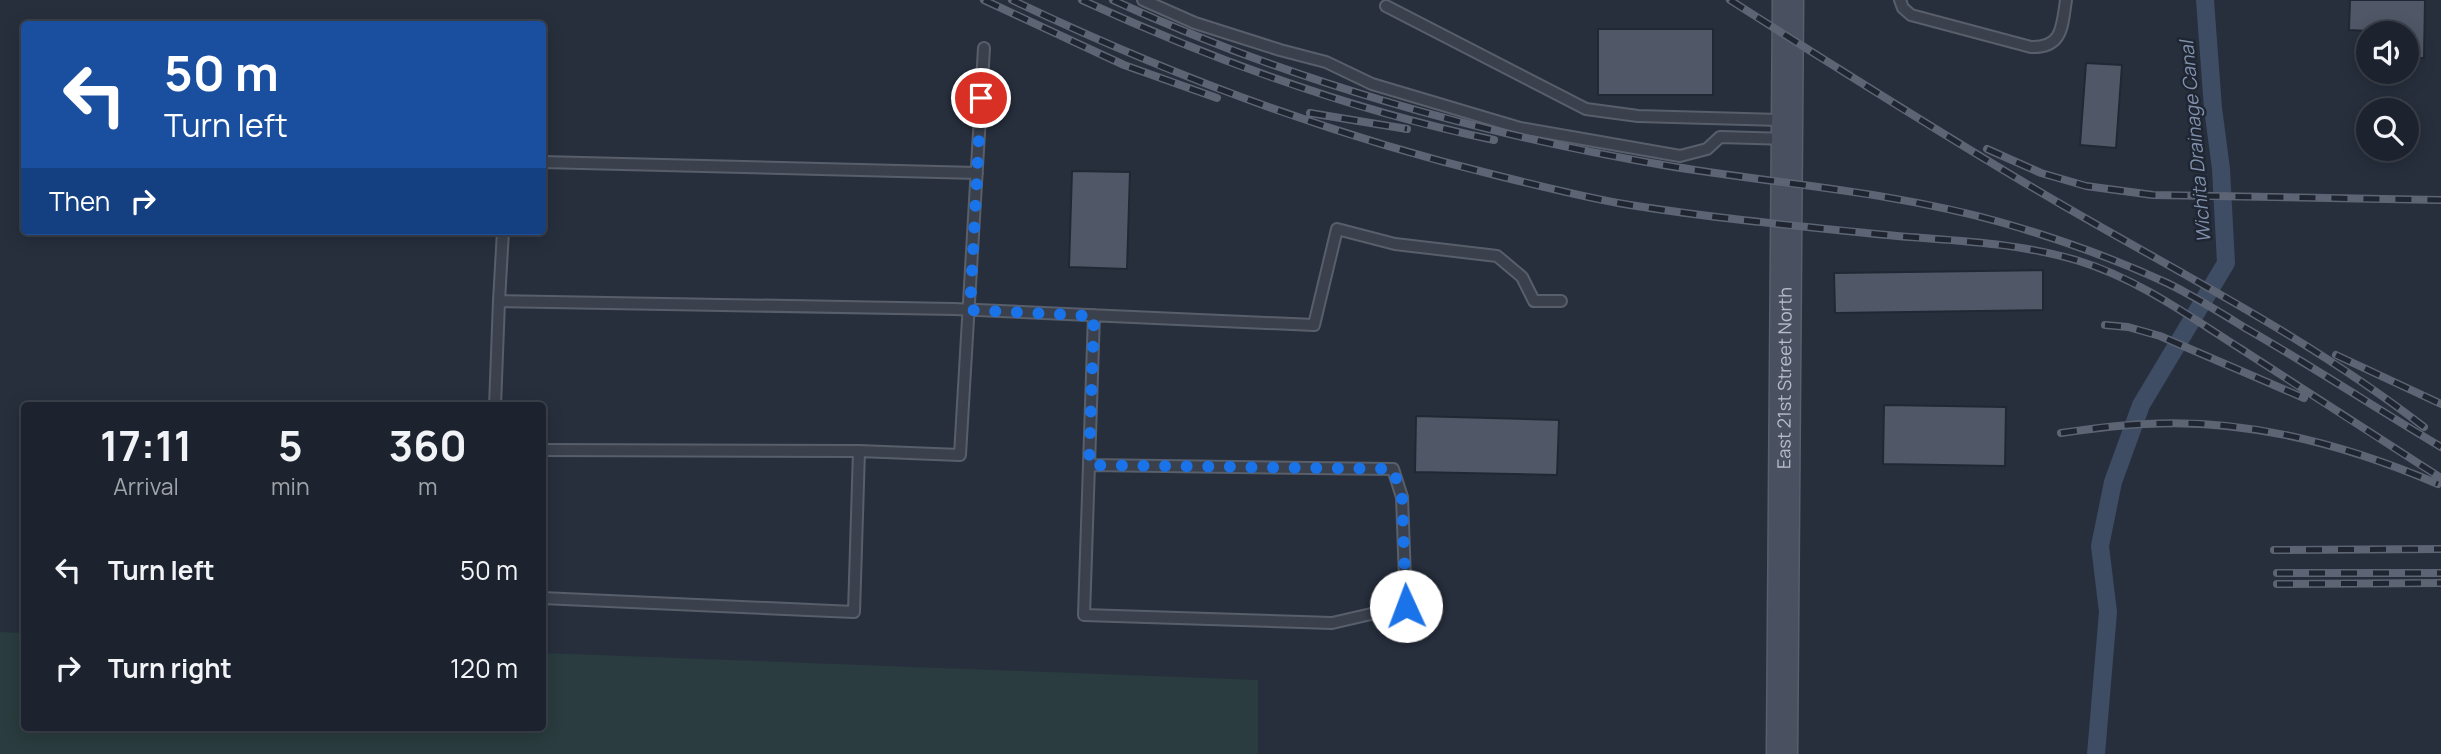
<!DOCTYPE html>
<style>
:root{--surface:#1d232e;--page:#2a2f3a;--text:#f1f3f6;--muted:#a0a4aa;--line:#3b404a}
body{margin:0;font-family:Manrope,sans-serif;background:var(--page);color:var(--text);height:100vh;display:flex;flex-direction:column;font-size:26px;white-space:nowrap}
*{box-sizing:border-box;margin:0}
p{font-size:23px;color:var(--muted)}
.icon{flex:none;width:38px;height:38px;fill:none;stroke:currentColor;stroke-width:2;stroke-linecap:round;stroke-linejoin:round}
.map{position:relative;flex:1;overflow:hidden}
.panel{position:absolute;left:21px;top:402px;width:525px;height:329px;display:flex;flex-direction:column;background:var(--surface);border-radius:7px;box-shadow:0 4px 18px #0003,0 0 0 2px var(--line)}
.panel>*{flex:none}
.banner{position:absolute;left:21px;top:21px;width:525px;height:214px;border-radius:7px;box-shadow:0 4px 18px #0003,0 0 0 2px var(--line);background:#1a4fa0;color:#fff;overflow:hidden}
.fabs{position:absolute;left:2356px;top:21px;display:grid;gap:14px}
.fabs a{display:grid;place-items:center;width:63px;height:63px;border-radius:50%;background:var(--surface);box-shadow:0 4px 18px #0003,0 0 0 2px var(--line);font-size:35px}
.pin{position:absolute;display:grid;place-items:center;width:60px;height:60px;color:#fff;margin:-30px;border:4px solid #fff;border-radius:50%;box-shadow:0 2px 7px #0007}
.me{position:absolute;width:77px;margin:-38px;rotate:358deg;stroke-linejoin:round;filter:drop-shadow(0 0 5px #0008)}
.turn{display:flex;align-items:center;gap:24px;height:147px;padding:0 28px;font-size:32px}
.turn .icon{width:91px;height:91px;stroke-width:2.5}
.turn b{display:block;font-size:49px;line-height:60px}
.then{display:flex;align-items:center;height:66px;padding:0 28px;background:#0003;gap:14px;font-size:26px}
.eta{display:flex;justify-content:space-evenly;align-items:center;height:119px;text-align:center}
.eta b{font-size:42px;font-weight:700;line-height:49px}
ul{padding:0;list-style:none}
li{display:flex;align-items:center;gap:21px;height:98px;padding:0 28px}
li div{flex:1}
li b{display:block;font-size:26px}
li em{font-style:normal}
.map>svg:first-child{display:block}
</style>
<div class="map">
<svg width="2441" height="754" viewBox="0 0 2441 754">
<rect width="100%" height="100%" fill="#272f3d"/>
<!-- green -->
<path fill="#2a3c3f" d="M0,632L24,633V728H542L543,653L1258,680V754H0Z"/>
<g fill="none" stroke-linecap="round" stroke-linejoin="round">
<!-- canal -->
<path stroke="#3e4c64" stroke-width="18" d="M2096,754L2108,612L2100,546L2113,482L2141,405L2226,263L2221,169L2213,108L2205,0"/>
</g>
<!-- building -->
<path fill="#505868" stroke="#212834" stroke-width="2" d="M2350,0H2425L2424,58H2406V33L2349,30Z
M1598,29H1713V95H1598Z
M2086,63L2122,65L2116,148L2080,145Z
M1072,171L1130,172L1127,269L1069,267Z
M2043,270V310L1835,313L1834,273Z
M1884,405L2006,407L2005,466L1883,464Z
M1416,416L1559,420L1557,475L1415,472Z"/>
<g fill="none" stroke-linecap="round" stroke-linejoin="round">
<!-- service casing -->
<g stroke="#585f6b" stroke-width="14">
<path id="service" d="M1143,0L1195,23L1280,50L1326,62L1372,84L1520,128L1680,156L1707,149L1720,137L1785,139
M1900,0L1903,8L1911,15L2031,47C2063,48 2062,26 2066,0
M1386,6L1586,109L1638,116L1784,120
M542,162L977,173
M499,301L503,231
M495,406L499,301L954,309L1314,325L1337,229L1395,244L1497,256L1522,277L1534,301H1561
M542,450L859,451
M1089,465L1393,469L1402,497L1406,606L1332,623L1084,615L1094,315
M542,598L854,612L859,451L960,455L984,48"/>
</g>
<!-- secondary casing -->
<g stroke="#585f6b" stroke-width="33">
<g id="secondary">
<path id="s1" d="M1782,754L1788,0"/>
</g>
</g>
<!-- service -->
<use href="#service" stroke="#3a414d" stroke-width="10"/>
<!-- secondary -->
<use href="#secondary" stroke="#495060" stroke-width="30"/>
<!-- rail casing -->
<g stroke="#5d6574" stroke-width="8">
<path id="rail" d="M984,0L1124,65L1217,98
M1012,0C1169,75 1333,136 1503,177C1545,187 1587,198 1630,205C1719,219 1808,227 1897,236C1958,241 2021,243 2079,261C2138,279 2189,316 2241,349C2307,392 2374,435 2441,478
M1082,0C1215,61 1350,110 1494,140
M1113,0C1284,79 1478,134 1663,165C1776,184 1890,191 2000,222C2056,238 2113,258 2167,283C2194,296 2221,313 2247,329C2313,367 2376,408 2441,447
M1730,0C1840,70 1951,140 2064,206C2185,276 2313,341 2424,427
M1310,113L1407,129
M1987,149L2041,173L2086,186L2153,195L2441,200
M2105,325L2128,327L2160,336L2304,398
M2336,355L2441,404
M2061,433C2089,429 2118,425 2146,424C2247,418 2347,445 2438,484
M2274,550L2441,549
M2277,573H2441
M2277,584L2441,583"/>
</g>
<!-- rail -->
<use href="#rail" stroke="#1f2632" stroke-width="5" stroke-dasharray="16" stroke-linecap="butt"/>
</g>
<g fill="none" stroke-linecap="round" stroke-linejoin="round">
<!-- route -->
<path stroke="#1a73e8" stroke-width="12" stroke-dasharray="0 21.6" d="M981,98L970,310L1094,316L1089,465L1393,469L1402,497L1406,606"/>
</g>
<g text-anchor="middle" stroke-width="5" stroke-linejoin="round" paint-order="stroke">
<!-- street labels -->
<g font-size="18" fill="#b7bcc8" stroke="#1f2632">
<text dy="6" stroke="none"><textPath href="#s1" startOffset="376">East 21st Street North</textPath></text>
</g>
<!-- water labels -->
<g font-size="19" font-style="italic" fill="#8191ad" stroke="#1f2632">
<text transform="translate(2195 142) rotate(-95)" y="7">Wichita Drainage Canal</text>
</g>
</g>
</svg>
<div class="fabs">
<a><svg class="icon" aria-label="sound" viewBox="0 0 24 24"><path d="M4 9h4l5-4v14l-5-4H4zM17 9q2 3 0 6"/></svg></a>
<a><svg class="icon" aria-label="search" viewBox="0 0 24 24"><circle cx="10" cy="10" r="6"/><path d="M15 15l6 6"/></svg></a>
</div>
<div class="pin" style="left:981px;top:98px;background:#d93025"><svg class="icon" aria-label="arrive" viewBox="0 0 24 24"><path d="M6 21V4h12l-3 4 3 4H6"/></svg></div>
<svg class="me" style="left:1406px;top:606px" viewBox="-20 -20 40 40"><circle r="19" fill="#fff"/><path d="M0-13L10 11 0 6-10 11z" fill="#1a73e8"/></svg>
<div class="banner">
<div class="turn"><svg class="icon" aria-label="left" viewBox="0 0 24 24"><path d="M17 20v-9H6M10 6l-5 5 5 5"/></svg><div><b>50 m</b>Turn left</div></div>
<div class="then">Then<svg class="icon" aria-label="right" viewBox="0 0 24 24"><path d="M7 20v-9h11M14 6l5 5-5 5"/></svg></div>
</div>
<section class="panel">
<div class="eta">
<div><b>17:11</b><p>Arrival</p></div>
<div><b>5</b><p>min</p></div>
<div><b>360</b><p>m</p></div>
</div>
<ul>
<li><svg class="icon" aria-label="left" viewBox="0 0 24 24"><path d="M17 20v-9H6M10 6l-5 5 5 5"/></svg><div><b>Turn left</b></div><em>50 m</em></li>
<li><svg class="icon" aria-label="right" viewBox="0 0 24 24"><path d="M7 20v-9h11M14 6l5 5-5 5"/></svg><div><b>Turn right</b></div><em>120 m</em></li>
</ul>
</section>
</div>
